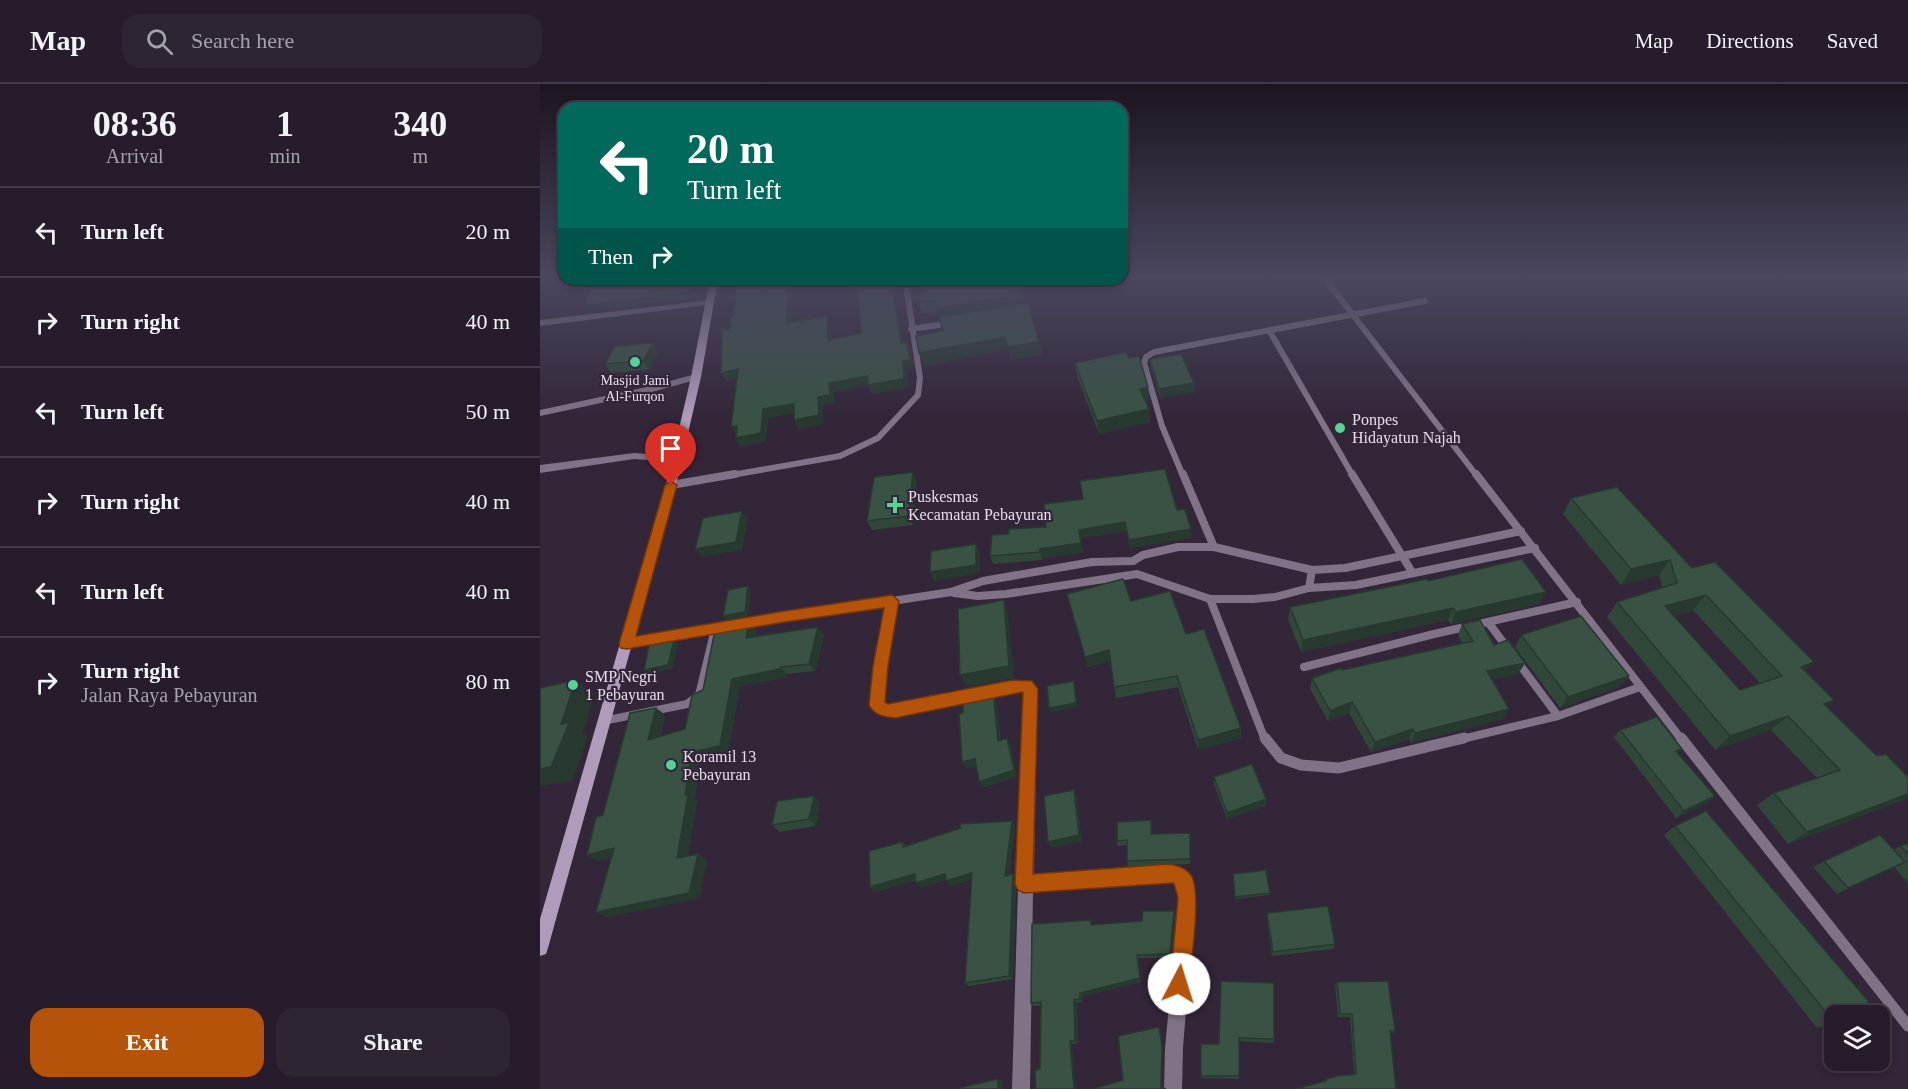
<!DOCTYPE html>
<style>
:root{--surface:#261c2b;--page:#2e2533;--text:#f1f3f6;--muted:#a4a1a9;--line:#423a47;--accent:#b45309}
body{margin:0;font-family:Georgia,serif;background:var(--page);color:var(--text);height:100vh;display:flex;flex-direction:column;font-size:22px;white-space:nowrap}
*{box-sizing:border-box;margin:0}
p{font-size:20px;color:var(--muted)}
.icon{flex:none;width:33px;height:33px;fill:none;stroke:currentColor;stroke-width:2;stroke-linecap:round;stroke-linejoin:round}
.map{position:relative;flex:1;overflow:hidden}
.sheet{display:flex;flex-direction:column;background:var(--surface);width:540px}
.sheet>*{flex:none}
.hud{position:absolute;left:18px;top:18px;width:570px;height:183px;border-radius:18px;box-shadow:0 3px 9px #0003,0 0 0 2px var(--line);background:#00695c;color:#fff;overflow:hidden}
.tools{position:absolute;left:1284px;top:921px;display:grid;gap:12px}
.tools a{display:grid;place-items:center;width:66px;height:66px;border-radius:12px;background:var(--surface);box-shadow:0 3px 9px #0003,0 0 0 2px var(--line);font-size:30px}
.pin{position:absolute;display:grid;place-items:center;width:51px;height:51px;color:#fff;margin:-62px -26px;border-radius:50% 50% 50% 0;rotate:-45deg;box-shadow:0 0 6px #0007}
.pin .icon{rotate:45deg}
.me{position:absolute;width:66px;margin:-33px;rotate:5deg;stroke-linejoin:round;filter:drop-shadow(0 0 4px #0008)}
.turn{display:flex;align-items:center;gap:21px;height:126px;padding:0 30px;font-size:27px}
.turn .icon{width:78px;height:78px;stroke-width:2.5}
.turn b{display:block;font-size:42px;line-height:51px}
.then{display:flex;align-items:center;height:57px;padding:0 30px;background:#0003;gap:12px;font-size:22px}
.eta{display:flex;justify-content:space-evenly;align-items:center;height:102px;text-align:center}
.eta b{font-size:36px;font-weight:600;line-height:42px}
.cta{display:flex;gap:12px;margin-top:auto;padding:12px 30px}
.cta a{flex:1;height:69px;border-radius:18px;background:var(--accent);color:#fff;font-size:24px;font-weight:600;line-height:69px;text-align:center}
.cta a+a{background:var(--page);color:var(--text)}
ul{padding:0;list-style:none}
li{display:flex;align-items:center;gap:18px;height:90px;padding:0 30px;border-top:2px solid var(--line)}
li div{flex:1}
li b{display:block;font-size:22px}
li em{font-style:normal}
header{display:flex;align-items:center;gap:36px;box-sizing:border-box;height:84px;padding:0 30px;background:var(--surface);border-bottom:2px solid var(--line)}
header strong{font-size:28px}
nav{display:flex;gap:33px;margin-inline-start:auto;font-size:21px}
.search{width:420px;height:54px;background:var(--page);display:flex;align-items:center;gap:15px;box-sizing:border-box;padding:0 21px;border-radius:18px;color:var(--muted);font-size:22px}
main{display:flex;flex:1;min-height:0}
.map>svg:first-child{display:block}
</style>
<header>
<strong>Map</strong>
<div class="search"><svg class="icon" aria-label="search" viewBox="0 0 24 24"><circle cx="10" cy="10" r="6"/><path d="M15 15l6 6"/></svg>Search here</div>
<nav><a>Map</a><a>Directions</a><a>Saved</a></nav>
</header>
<main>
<section class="sheet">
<div class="eta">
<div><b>08:36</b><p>Arrival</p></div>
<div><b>1</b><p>min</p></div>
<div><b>340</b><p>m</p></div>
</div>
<ul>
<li><svg class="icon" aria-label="left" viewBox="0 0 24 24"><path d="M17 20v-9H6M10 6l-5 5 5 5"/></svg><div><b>Turn left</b></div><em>20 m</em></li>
<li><svg class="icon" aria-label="right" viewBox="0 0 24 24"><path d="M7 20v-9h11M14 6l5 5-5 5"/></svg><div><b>Turn right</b></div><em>40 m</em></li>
<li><svg class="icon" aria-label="left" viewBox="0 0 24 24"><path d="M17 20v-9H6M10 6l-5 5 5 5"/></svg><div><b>Turn left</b></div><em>50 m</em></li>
<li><svg class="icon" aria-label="right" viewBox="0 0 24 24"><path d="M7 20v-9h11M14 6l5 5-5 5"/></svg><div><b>Turn right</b></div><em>40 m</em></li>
<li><svg class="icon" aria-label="left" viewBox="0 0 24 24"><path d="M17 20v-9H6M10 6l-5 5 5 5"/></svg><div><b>Turn left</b></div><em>40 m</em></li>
<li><svg class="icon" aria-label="right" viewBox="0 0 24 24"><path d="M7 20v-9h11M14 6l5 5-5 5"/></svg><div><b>Turn right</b><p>Jalan Raya Pebayuran</p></div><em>80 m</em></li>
</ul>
<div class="cta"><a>Exit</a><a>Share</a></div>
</section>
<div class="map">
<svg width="1368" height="1005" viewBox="0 0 1368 1005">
<rect width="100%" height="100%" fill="#332639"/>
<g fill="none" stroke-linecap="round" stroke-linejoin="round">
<!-- lane-far2 -->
<path stroke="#807387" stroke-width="6" d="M783,192L937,392
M371,245L412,239
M729,246L813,392
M186,392L300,372L338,354L378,311L380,294L367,207
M643,392L622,342L604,279L606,273L614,268L885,217"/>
<!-- lane-far1 -->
<path stroke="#807387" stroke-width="8" d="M643,390L674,463
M812,390L872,488
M936,390L1142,656
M131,401L195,390
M769,504L772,486
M414,509L438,512L466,510L597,490L670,515H713L735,513L769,504L816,501L995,464
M670,515L725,656
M948,538L1018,632
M202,540L411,508L443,497L552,478L593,477L603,471L638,463H674L772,486L805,484L981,447
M86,560L186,543
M764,583L894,550L1037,518
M63,637L147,620L159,611L175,545
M918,656L1018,632L1100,603"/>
<!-- lane -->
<path stroke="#807387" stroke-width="11" d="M725,654L741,674L761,681L799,684L924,654
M1141,654L1368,942"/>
<!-- street -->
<path fill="#807387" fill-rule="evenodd" d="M171,216H174V220L0,242V236Z
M156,290L159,291V295L112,308L0,332V326L111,302Z
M94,369L137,372L142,375L137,378L94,375L0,389V381Z
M352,512L356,514L358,517L348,582L344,618L347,621L473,596C483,596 492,595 497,605L494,791L630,781C648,786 653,796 655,814L643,964L642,1005H624L625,964L639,814L637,802L630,797L493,807L490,1005H472L478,804L476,800L478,796L483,608H473L355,633C345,633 335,631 330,621L334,582L346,517L348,514Z"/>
<!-- secondary -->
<path fill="#b09bbb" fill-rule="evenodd" d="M170,195H178L161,293L136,401L8,864L6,870L0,872V835L126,401L151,293Z"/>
</g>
<!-- wall -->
<path fill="#31473a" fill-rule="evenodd" d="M197,195L256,201L252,202L251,239L287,232L290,240L292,255L321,249L317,204H313L308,195H352L363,259L367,258L371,267L373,284L366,285L368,303L332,310L328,301L293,308L294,319L282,322L283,340L259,345L254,329L228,334L226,357L201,363L196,354V350L191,343L197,295L186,297L190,245L193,233Z
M390,195H479L483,220L499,258L502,271L471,276L468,265L384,282L403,247L399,229H382L378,217Z
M118,268L109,285L71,289L65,280Z
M589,274L608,303L609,316L605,317L609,325L610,338L559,350L537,292L535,279Z
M610,275L655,308L620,314L611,283Z
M377,397L373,441L332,446L327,437Z
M1031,414L1152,484L1274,578L1265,586L1294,616L1286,622L1337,672L1368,693V713L1358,718L1248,760L1217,721L1234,709L1277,694L1231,646L1175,666L1067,533L1077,518L1123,504L1119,491L1081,501L1023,430ZM1153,526L1220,599L1200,606L1134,532Z
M637,426L651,445V454L590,464L587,447L541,454L543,468L503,474L502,476L453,480L450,472L468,450L506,443Z
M888,497L1006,508L999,520L911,540L908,536L761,568L748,536L750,523Z
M527,510L591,517L646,550L701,654L658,666L638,603L576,614L571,577L548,583Z
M209,536L216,544L215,553L278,543L284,551L275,587L247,590V593L200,602L188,669L160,675L155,715L157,717L148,772L158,770L167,776L159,814L67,833L56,828L71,773L58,777L63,731L116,624L125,631L120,653L145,645L163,606Z
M922,540L985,579L978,590L952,596L969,625L963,635L871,659L869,655L831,668L809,629L788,637L770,605L772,594L802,586L923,560L918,551Z
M981,551L1080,603L1020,624L975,563Z
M1080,646L1175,712L1167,719L1136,734L1074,653Z
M674,693L726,715V722L687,735L674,700Z
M280,718L276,742L239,748L232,741Z
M612,741V750L650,754V780L588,782L587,777V761L578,762L577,757Z
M475,742L469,791L473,790L476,795L473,895L429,902L425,899L432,795L410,802L406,796L381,804L376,796L335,808L330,803L362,758L366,762Z
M1135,742L1294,932V939L1277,944L1124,751Z
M1368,759V799L1354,783L1297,810L1273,783L1284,777L1353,766Z
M693,793L730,809L729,811L695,815Z
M727,829L795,860L793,865L732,872L727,834Z
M635,831L631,874H598L601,898L542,912V918L537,919L538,959L532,960L500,985L501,922H494L491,919L553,841L602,837Z
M681,897L734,955L733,959L699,957V995L661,994V992L679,960Z
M797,898L855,947L852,949H850L856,1005L784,997L786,995L814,990L810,933H798L795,901Z"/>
<!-- shaded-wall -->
<path fill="#283930" d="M155,195H160L155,213L49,227L45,221Z
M248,195H256V201L252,202L251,248L247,239Z
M351,195H352L364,268L361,259Z
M479,195L484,222L401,235L397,224Z
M287,232L290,240L292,264L288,256Z
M465,253L499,258L502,271L471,276L468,265L384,282L379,269Z
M367,258L371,267L373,284L366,285L368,303L332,310L328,301L293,308L294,319L282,322L283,340L259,345L254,336L278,313L289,299Z
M113,259L118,268L109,285L103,277Z
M198,285L203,294L186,297L181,289Z
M654,299L655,308L620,314L619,305Z
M608,303L609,316L601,318L600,305Z
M254,320L258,328L228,334L226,357L201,363L196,354L223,325Z
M609,325L610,338L559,350L557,337Z
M197,342L196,351L191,343Z
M373,388L377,397L373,441L369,432Z
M202,427L208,436L202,466L162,473L155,465Z
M585,438L587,447L541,454L543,468L503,474L502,476L500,465L539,446Z
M651,445V454L590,464L589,456Z
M436,460L440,469V489L394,497L390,488Z
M1130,476L1119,491L1081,501L1091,485Z
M208,502L211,506L208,532L186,536L183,532Z
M1006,508L999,520L911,540L916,528Z
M1166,511L1153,526L1114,538L1125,522Z
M464,516L468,528L474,594L426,603L420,591Z
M913,524L908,536L761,568L763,556Z
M209,536L216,544L213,562L206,554Z
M278,543L284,551L275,587L269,580Z
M134,556L138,560L132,585L108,590L104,586Z
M569,566L571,577L548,583L545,573Z
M1274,578L1257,593L1261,583Z
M985,579L978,590L942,598L947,587Z
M241,583L247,590V593L200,602L188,669L160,675L155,715L157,717L147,780L137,774L152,668L192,595Z
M1089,592L1080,603L1020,624L1028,613Z
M36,596L54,611L43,649L48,653L32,697L0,702V685L21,640Z
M534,597L538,623L510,628L509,624Z
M453,606L456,614L462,664L458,657Z
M1294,616L1276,630L1284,620Z
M812,618L809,629L788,637L790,627Z
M116,624L125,631L117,663L108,656Z
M969,625L963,635L871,659L875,649Z
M1248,632L1231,646L1175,666L1190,652Z
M701,644V654L658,666V656Z
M873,645L869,655L831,668L835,658Z
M467,654L471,661L477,693L443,704L439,698Z
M435,675L439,682L427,685L422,678Z
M534,706L537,713L542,758L511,764L508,758Z
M1368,710V713L1358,718L1248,760L1267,748Z
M274,712L280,718L276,742L269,735Z
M1175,712L1167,719L1136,734L1144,727Z
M726,715V722L687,735V729Z
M472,737L475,742L468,797L465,792Z
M74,764L85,770L58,777L47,771Z
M158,770L167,776L159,814L67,833L56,828Z
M432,789L436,794L410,802L406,797Z
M375,790L380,795L335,808L330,803Z
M405,790L410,795L381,804L376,799Z
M473,790L476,795L473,895L469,892Z
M634,827L635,831L631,874L630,870Z
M597,871L601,898L542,912V918L540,915V909Z
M534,916L537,919L538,959L535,957Z
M619,943L623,964L622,1005L621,1003Z
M530,957L532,960L536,1005H534Z
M458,995L463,997V1005H458Z"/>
<!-- building -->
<path fill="#395244" stroke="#283930" stroke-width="1.5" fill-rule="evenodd" d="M55,195H155L152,208L45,221Z
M197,195H248L247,239L287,232L288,256L321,249L317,195L310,196V195H351L361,259L367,258L370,276L363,277L364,295L328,301V292L289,299L290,311L278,313L279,331L254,336V320L223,325L221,349L196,354L197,342L191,343L198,285L181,289L182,246L190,245V234L193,233Z
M390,195H478L481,211L397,224L395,217H378Z
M488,219L499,258L468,263L465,253L379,269L376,252L403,247L399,233Z
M113,259L103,277L65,280L75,262Z
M586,268L589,274L599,272L608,303L600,305L609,325L557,337L535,279Z
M641,270L654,299L619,305L610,275Z
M625,385L637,426L645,425L651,445L589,456L585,438L539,446L541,459L500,465V468L450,472L452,451L468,450L469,445L506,443L504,420L543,415L540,397Z
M373,388L369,432L327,437L334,393Z
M1077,403L1152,484L1175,478L1274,578L1261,583L1294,616L1284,620L1337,672L1346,670L1368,693V710L1267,748L1234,709L1300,686L1248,632L1190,652L1077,518L1137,499L1130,476L1091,485L1031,414ZM1166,511L1242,592L1200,606L1125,522Z
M202,427L196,458L155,465L163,434Z
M436,460V481L390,488L391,467Z
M982,475L1006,508L916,528L913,524L763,556L750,523L887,495L888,497Z
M583,495L591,517L630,507L646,550L664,545L701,644L658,656L637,592L574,603L569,566L545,573L527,510Z
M208,502L205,528L183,532L188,506Z
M464,516L469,582L420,591L418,525Z
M1041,532L1089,592L1028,613L981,551Z
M209,536L206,554L278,543L269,580L241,583L240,585L192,595L180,662L152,668L145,711H148L137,774L158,770L149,809L56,828L74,764L47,771L56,733L63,731L90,629L116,624L108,656L145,645L152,611L163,606L176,541Z
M940,536L954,561L968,556L985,579L947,587L969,625L875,649L873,645L835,658L812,618L790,627L772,594L801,584L802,586L933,557L922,540Z
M134,556L128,581L104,586L109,561Z
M36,596L21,640L29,639L11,683L0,685V604Z
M534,597L536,619L509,624L507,602Z
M453,606L458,657L467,654L474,686L439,698L435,675L422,678L419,630L423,629V612Z
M1117,633L1142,665L1136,667L1175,712L1144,727L1080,646Z
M712,680L726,715L687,729L674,693Z
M534,706L539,751L508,758L504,712Z
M274,712L269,735L232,741L237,717Z
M1166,727L1329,918L1307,932H1294V938L1135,742Z
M611,736V750L650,749V775L587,777V756L577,757V738Z
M472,737L465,792L473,790L469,892L425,899L432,789L406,797L405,790L376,799L375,790L330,803L329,767L362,758L363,763L421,744L420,740Z
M1340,751L1365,778L1308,804L1284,777Z
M1368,759V770L1361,762Z
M726,786L730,809L695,813L693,790Z
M788,822L795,860L733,868L727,829Z
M603,827H634L630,870L597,871L600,894L540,909V915L534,916L535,957H530L534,1005H496L495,987L500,985L501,918L491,919L492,840L551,836V841L602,837Z
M681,897L734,899V955L699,954V992H661V960H679Z
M848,897L855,947H850L856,1005H755L786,997V995L797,992L816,990L812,930H800L797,898Z
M619,943L622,962L621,1003L626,1005H553L583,996L578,952Z
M458,995V1005H419V1004Z"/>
<!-- sky -->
<linearGradient id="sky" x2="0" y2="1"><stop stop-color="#1c151f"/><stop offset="0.58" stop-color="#4a475f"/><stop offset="1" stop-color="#4a475f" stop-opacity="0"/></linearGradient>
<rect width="1368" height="333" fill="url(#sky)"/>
<!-- route -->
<path fill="#b45309" stroke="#753606" stroke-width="1.5" d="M131,397L137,401L96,552L245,527L352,511L359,517L348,582L345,618L348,620L473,596L492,597L498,605L493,790L630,780C638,782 646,784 651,791C662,808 651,877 649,900L646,906L639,909L632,906L630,900L638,814L634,799L484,809L478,806L475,800L483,608L355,634C344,633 334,631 329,621L333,582L344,524L245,538L87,565L81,564L79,560L125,401Z"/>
<!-- markers -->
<g fill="#53d396" stroke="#332639" stroke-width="2">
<circle cx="95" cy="278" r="6"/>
<circle cx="800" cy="344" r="6"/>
<path d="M352 412h6v6h6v6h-6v6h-6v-6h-6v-6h6z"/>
<circle cx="33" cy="601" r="6"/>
<circle cx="131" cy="681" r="6"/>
</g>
<g text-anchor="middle" stroke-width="4.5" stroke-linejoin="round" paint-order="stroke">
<!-- far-poi labels -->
<g font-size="14" fill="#e7deeb" stroke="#332639">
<text x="95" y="301">Masjid Jami<tspan x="95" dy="16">Al-Furqon</tspan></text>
</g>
<!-- poi labels -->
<g font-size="16" fill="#e7deeb" stroke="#332639" text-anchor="start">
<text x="812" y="341">Ponpes<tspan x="812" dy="18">Hidayatun Najah</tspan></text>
<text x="368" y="418">Puskesmas<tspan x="368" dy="18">Kecamatan Pebayuran</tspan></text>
<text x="45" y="598">SMP Negri<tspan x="45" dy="18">1 Pebayuran</tspan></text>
<text x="143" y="678">Koramil 13<tspan x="143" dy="18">Pebayuran</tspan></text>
</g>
</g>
</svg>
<div class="tools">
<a><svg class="icon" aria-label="layers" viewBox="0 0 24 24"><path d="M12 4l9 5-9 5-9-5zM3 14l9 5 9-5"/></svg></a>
</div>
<div class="pin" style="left:131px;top:401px;background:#d93025"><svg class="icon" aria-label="arrive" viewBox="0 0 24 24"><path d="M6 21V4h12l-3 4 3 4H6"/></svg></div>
<svg class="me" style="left:639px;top:900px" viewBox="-20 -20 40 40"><circle r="19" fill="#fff"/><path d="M0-13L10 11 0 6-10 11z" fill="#b45309"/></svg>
<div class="hud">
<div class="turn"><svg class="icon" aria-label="left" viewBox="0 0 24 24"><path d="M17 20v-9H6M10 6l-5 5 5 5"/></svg><div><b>20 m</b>Turn left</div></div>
<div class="then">Then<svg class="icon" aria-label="right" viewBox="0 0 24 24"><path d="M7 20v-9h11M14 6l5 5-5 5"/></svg></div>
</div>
</div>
</main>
